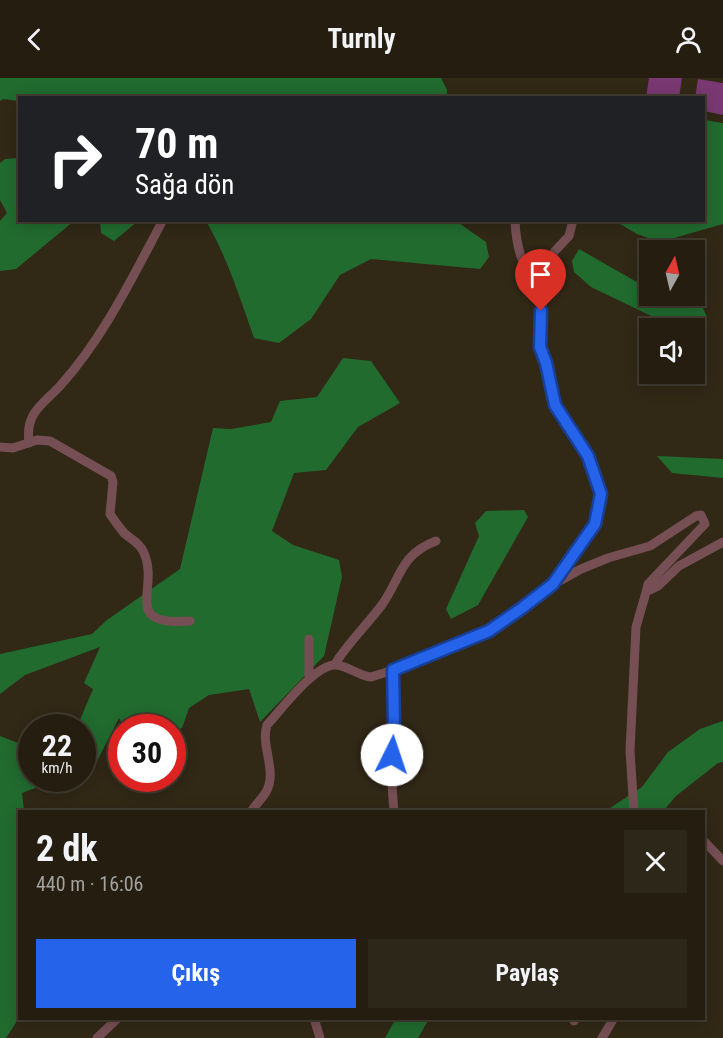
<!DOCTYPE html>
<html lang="tr">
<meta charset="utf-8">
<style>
:root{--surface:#251e10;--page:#2d2719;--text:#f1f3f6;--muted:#a3a29f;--line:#423c30;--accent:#2563eb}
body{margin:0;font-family:"Roboto Condensed",sans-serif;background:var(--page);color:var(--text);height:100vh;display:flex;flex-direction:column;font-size:22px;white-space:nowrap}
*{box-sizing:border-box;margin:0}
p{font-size:20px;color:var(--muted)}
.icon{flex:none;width:33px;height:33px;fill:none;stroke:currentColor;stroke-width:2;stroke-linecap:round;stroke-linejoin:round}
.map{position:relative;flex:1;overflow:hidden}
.panel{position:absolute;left:18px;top:732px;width:687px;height:210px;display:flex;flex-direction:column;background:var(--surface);border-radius:0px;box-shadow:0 3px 15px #0003,0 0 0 2px var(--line)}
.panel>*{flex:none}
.banner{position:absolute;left:18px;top:18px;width:687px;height:126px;border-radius:0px;box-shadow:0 3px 15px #0003,0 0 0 2px var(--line);background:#202124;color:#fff;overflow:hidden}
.needle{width:39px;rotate:8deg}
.controls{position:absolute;left:639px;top:162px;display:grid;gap:12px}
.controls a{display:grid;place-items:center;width:66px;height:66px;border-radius:0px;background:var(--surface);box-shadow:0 3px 15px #0003,0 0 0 2px var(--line);font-size:30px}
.speed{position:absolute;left:18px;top:636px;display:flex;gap:12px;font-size:30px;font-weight:700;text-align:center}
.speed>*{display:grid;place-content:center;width:78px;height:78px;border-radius:50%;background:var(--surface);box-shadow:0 3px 15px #0003,0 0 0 2px var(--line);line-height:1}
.speed small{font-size:15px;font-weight:400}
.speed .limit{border:9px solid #d22;background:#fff;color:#111}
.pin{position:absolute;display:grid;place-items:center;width:51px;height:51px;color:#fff;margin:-62px -26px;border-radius:50% 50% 50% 0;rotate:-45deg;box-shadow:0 0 6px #0007}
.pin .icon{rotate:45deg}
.me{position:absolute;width:66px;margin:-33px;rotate:4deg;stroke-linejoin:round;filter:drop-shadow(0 0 4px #0008)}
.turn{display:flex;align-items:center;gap:21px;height:126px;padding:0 18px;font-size:27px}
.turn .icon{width:78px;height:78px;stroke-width:2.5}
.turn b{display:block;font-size:42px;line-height:51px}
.round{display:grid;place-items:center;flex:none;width:63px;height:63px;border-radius:0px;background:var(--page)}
.summary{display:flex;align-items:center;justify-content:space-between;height:102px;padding:0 18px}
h1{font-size:36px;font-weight:700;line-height:45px}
.primary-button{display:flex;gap:12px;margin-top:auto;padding:12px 18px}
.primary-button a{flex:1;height:69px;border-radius:0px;background:var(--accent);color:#fff;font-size:24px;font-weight:700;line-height:69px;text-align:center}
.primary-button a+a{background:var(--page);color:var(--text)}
header{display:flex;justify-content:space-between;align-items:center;height:78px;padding:0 18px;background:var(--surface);font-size:27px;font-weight:700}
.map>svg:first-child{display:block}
</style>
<header><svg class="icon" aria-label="back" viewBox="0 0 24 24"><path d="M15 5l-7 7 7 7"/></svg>Turnly<svg class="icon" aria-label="person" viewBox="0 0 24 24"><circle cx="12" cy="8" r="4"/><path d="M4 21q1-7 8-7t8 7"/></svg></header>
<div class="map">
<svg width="723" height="960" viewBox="0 0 723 960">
<rect width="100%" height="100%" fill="#312816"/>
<!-- forest -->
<path fill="#216b2f" d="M0,0H441L447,12V19L20,20L19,23L3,21L0,23Z
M704,42L723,45V146L660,164L637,156L615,143L704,142Z
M19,80L20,142L74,143L16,191L0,193V143L7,135L0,122V85L5,81Z
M100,143H138L114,163L101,155Z
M206,143H456L486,164L489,179L480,191L371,181L340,197L311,241L279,265L254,260C240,220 227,179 206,143Z
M579,171L649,211L650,218H664L703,230L707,239L701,246L676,250L591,209L574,194L572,183Z
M343,280L371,283L400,325L358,349L326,392L294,395L272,453L293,467L339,482L342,499L324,578L260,644L249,611L209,617L189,630L182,650L173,653L172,650L124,649L119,640L95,687L83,692L82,650L77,649L93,611L84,605L100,569L25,597L0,616V576L92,556L107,542L180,491L213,350L231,351L271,344L280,323L317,319Z
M657,378L723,381V400L672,395Z
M524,432L528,439L478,527L451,541L446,531L479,458L475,445L486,433Z
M723,643V684L718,685L676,718L665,731L669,733L604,734L642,709L668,674L700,651Z
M0,658L31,670L32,700L59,701L22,715L24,733L20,734L19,940L6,960H0Z
M396,940H429V941L418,960H385Z"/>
<!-- building -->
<path fill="#793871" d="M649,0H682L679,20H646Z
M698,1L723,5V37L704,33V20H695Z"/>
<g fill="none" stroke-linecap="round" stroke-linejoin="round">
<!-- street -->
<path stroke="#764f54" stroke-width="9" d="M515,142C516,172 524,194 543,218
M29,365C25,335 42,327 60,308C104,259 132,200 163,142
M0,369L13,370L37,362L50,363L111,398L113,404L110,436C114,442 119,449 124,455C131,461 141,466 144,475C160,512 120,548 190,543
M554,504L595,445L601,416L588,378L555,327L546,285L540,269L539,249L543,218L547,209L550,183L554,174L569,158L573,142
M309,561V601
M335,586C348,565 366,548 381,528C401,501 399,477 436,463
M393,592L394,644L391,694L394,734
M251,734C255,727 262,721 266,714C278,693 260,668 267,647C281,632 316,585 336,587C349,588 359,598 371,599L403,589L489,553L547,510L581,491L608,480L650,468L696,438L701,437L705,446L648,506L647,511L650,512L658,508L679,488L723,464
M634,734L630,673L636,549L647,511
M704,763L723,783
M314,940L320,960
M574,943L575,940
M97,960L118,940
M602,960L614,940"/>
</g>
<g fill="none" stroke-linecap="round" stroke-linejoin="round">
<!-- route casing -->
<g stroke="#184099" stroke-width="15">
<path id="route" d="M392,677L394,645L393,592L489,553L522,530L553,506L595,446L601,416L588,378L555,327L546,285L540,269L541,233"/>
</g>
<!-- route -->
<use href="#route" stroke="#2563eb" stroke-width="10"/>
</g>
</svg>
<div class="controls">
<a><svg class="needle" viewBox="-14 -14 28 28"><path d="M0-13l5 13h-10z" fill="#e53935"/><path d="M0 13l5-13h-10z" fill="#a3a29f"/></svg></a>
<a><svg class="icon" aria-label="sound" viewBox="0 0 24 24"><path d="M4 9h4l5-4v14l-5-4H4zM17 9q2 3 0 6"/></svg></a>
</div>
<div class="speed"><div>22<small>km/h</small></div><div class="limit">30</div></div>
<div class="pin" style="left:541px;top:233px;background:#d93025"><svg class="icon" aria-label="arrive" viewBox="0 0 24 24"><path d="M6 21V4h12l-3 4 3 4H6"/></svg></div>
<svg class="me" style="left:392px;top:677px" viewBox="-20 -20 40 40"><circle r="19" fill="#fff"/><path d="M0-13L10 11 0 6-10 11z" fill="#2563eb"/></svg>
<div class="banner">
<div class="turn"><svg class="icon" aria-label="right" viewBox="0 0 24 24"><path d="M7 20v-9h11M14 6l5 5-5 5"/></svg><div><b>70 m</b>Sağa dön</div></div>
</div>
<section class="panel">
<div class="summary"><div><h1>2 dk</h1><p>440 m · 16:06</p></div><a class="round"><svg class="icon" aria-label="close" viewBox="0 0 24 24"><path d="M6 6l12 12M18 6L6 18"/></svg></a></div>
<div class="primary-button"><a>Çıkış</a><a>Paylaş</a></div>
</section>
</div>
